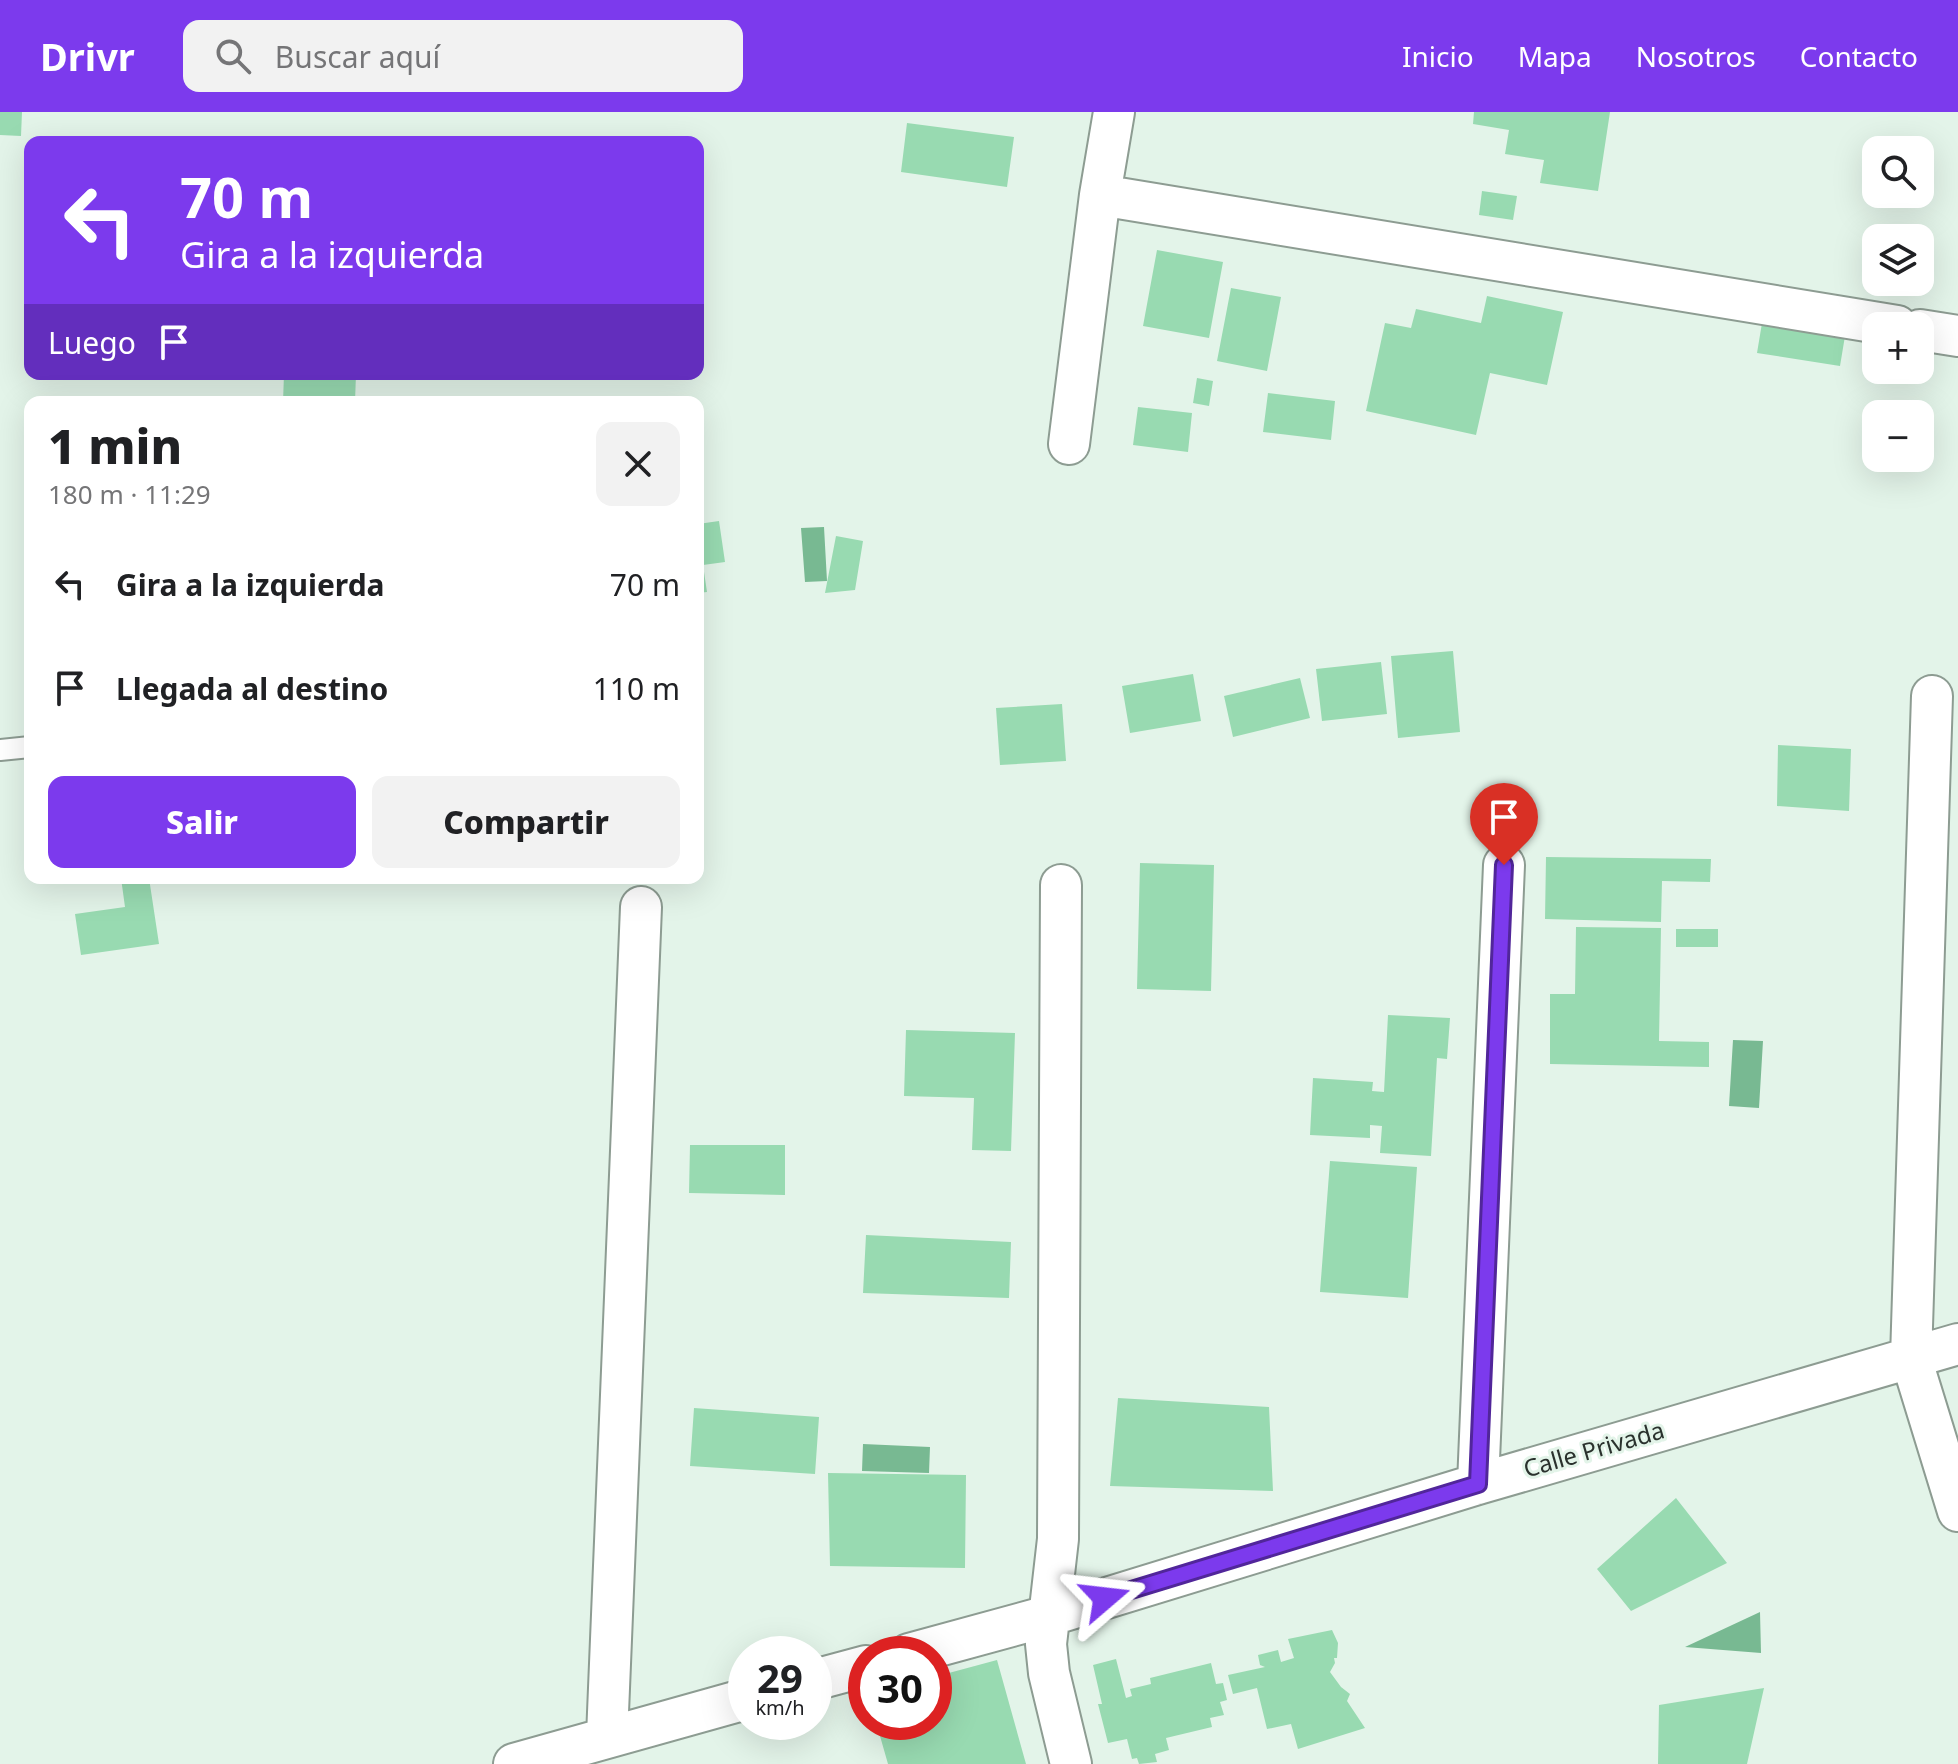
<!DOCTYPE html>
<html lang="es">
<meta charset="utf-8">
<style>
:root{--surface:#fff;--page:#f2f2f2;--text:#202124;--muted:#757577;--accent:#7c3aed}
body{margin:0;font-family:"Noto Sans",sans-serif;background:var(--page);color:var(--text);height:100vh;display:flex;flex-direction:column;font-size:30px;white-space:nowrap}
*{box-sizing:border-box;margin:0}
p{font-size:26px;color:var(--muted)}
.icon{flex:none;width:44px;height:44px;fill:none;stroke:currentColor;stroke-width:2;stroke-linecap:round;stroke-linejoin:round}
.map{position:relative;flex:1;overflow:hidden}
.sheet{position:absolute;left:24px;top:284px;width:680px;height:488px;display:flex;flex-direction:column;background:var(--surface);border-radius:16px;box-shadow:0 8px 32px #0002}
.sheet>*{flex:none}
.top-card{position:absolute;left:24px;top:24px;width:680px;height:244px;border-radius:16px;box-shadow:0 8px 32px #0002;background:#7c3aed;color:#fff;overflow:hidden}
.fabs{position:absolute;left:1862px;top:24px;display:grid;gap:16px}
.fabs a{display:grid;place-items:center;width:72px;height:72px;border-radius:16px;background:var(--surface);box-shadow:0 8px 32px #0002;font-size:40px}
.speed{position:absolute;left:728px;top:1524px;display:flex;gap:16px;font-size:40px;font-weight:700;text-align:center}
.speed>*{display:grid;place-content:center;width:104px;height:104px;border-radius:50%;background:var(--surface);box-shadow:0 8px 32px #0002;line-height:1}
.speed small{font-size:20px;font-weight:400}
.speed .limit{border:12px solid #d22;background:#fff;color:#111}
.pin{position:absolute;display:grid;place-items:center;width:68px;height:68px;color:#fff;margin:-82px -34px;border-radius:50% 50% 50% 0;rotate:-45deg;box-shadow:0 0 8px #0007}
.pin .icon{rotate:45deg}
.me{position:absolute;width:88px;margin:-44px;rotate:73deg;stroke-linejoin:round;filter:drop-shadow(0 0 6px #0008)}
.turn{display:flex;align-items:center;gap:28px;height:168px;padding:0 24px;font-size:36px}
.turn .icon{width:104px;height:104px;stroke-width:2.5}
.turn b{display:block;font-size:56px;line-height:68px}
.then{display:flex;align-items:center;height:76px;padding:0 24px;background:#0003;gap:16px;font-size:30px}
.round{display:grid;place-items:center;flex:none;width:84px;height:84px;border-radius:16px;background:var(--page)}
.summary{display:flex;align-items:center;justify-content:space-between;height:136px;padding:0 24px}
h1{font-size:48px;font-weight:800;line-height:60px}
.button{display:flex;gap:16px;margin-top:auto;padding:16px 24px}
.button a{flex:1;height:92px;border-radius:16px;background:var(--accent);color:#fff;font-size:32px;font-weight:800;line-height:92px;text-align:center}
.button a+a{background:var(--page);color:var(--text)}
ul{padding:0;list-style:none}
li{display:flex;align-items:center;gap:24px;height:104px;padding:0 24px}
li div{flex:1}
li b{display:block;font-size:30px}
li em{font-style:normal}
header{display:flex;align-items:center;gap:48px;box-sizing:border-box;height:112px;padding:0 40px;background:var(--accent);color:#fff}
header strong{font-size:38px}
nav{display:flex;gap:44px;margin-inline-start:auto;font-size:28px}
.search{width:560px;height:72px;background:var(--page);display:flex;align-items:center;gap:20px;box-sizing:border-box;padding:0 28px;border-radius:16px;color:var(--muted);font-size:30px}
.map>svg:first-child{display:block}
</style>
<header>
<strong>Drivr</strong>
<div class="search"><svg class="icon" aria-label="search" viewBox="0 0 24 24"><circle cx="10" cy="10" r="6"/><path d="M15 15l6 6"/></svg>Buscar aquí</div>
<nav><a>Inicio</a><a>Mapa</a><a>Nosotros</a><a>Contacto</a></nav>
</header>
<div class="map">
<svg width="1958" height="1652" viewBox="0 0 1958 1652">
<rect width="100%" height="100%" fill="#e3f4e9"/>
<!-- water -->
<path fill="#78b992" d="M824,415L827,469L805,470L801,416Z
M1733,928L1763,929L1759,996L1729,994Z
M863,1332L930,1335L929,1361L862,1359Z
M1760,1500L1761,1541L1685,1535Z"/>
<!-- building -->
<path fill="#98dab1" d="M0,0H22L21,24L0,23Z
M1474,0H1610L1598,79L1540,71L1544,48L1505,42L1509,18L1473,12Z
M907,11L1014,25L1007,75L901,60Z
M1482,79L1517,84L1513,108L1479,103Z
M1157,138L1223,150L1209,226L1143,214Z
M1231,176L1281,185L1267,259L1217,249Z
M1487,184L1563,200L1547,273L1490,261L1476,323L1366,299L1385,211L1411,216L1416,197L1481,211Z
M1762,211L1845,224L1840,254L1757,241Z
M284,262H356L355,290H283Z
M1197,266L1213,269L1209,294L1193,291Z
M1268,281L1335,289L1331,328L1263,320Z
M1138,295L1192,301L1188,340L1133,333Z
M719,409L725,450L703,453L707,480L698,481V412Z
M836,424L863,429L855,478L825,481Z
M1453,539L1460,620L1398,626L1391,544Z
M1381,550L1387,602L1322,609L1316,557Z
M1193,562L1201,609L1130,621L1122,574Z
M1300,566L1310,606L1233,625L1224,584Z
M1062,592L1066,649L1000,653L996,596Z
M1778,633L1851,637L1849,699L1777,694Z
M1546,745L1711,747L1710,770L1662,769L1661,810L1545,807Z
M1140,751L1214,753L1211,879L1137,877Z
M121,766H149L159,832L81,843L75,802L125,795Z
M1576,815L1661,816L1659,929L1709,930V955L1550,952V882H1575Z
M1676,817H1718V835H1676Z
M1388,903L1450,906L1447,947L1437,946L1431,1044L1380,1041L1382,1014L1370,1013V1026L1310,1023L1313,966L1373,970L1372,979L1384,980Z
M906,918L1015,921L1011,1039L972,1038L974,986L904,984Z
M690,1033H785V1083L689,1081Z
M1330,1049L1417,1055L1408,1186L1320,1180Z
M866,1123L1011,1130L1009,1186L863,1181Z
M1118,1286L1269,1295L1273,1379L1110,1374Z
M694,1296L819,1305L815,1362L690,1354Z
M828,1361L966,1363L965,1456L830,1454Z
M1676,1386L1727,1451L1631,1499L1597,1457Z
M1332,1518L1338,1531L1337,1546H1334L1335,1551L1330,1560L1341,1575L1350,1582L1347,1589L1365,1616L1298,1637L1291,1612L1267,1617L1257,1576L1233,1582L1228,1563L1265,1555L1260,1553L1258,1543L1278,1538L1281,1550L1294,1546L1288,1527Z
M1116,1547L1126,1586L1132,1584L1130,1577L1151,1572L1150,1566L1211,1551L1216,1572L1223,1571L1227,1588L1220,1590L1224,1603L1210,1606L1212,1615L1166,1626L1169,1638L1155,1642L1157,1650L1139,1652L1137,1646L1132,1647L1127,1627L1108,1631L1098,1592H1102L1093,1553Z
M997,1548L1026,1652H888L876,1610H934V1565Z
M1764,1576L1747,1652H1658L1659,1593Z"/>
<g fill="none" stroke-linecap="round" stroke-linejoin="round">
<!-- service casing -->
<g stroke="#8d9c92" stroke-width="24">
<path id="service" d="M0,638L30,635"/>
</g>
<!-- minor casing -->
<g stroke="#8d9c92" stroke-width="44">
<path id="minor" d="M1100,83L1897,214
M1920,218L1958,224
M1069,332L1100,83L1114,0
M1932,584L1911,1246L1958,1399
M1061,773L1058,1427L1046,1532L1049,1561L1071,1652
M1478,1372L1504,753
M909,1542L1048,1504L1478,1372L1958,1232
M814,1568L866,1554
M607,1625L641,795
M514,1652L746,1587"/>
</g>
<!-- service -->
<use href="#service" stroke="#fff" stroke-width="20"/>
<!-- minor -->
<use href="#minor" stroke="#fff" stroke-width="40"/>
</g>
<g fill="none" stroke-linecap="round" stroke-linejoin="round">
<!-- route casing -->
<g stroke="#51269a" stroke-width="20">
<path id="route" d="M1105,1486L1478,1372L1504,753"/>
</g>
<!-- route -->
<use href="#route" stroke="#7c3aed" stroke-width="14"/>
</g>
<g text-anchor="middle" stroke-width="6" stroke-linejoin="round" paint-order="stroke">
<!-- street labels -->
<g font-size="24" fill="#2a312d" stroke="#e3f4e9">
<text transform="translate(1594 1338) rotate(-16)" y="8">Calle Privada</text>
</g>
</g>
</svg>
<div class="fabs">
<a><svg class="icon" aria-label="search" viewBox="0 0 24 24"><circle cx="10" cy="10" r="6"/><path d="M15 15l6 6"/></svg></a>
<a><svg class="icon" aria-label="layers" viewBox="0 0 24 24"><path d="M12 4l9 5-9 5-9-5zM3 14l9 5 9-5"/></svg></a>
<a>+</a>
<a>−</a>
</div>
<div class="speed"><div>29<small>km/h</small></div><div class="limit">30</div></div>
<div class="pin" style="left:1504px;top:753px;background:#d93025"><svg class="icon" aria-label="arrive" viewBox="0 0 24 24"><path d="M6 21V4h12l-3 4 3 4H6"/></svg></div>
<svg class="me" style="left:1105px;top:1486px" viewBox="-20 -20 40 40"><path d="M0-17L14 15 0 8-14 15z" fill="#7c3aed" stroke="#fff" stroke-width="4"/></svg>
<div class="top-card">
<div class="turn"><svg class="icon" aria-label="left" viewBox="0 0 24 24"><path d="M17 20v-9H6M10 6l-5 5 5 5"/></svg><div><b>70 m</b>Gira a la izquierda</div></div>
<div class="then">Luego<svg class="icon" aria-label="arrive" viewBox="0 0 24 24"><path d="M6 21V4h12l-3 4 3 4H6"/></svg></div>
</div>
<section class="sheet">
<div class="summary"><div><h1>1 min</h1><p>180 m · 11:29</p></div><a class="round"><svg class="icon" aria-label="close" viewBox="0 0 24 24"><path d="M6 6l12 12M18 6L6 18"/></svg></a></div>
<ul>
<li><svg class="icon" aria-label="left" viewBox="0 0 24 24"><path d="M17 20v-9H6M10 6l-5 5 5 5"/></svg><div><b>Gira a la izquierda</b></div><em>70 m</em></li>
<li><svg class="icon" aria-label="arrive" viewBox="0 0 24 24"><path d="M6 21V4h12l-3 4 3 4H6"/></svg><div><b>Llegada al destino</b></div><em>110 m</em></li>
</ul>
<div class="button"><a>Salir</a><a>Compartir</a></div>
</section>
</div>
